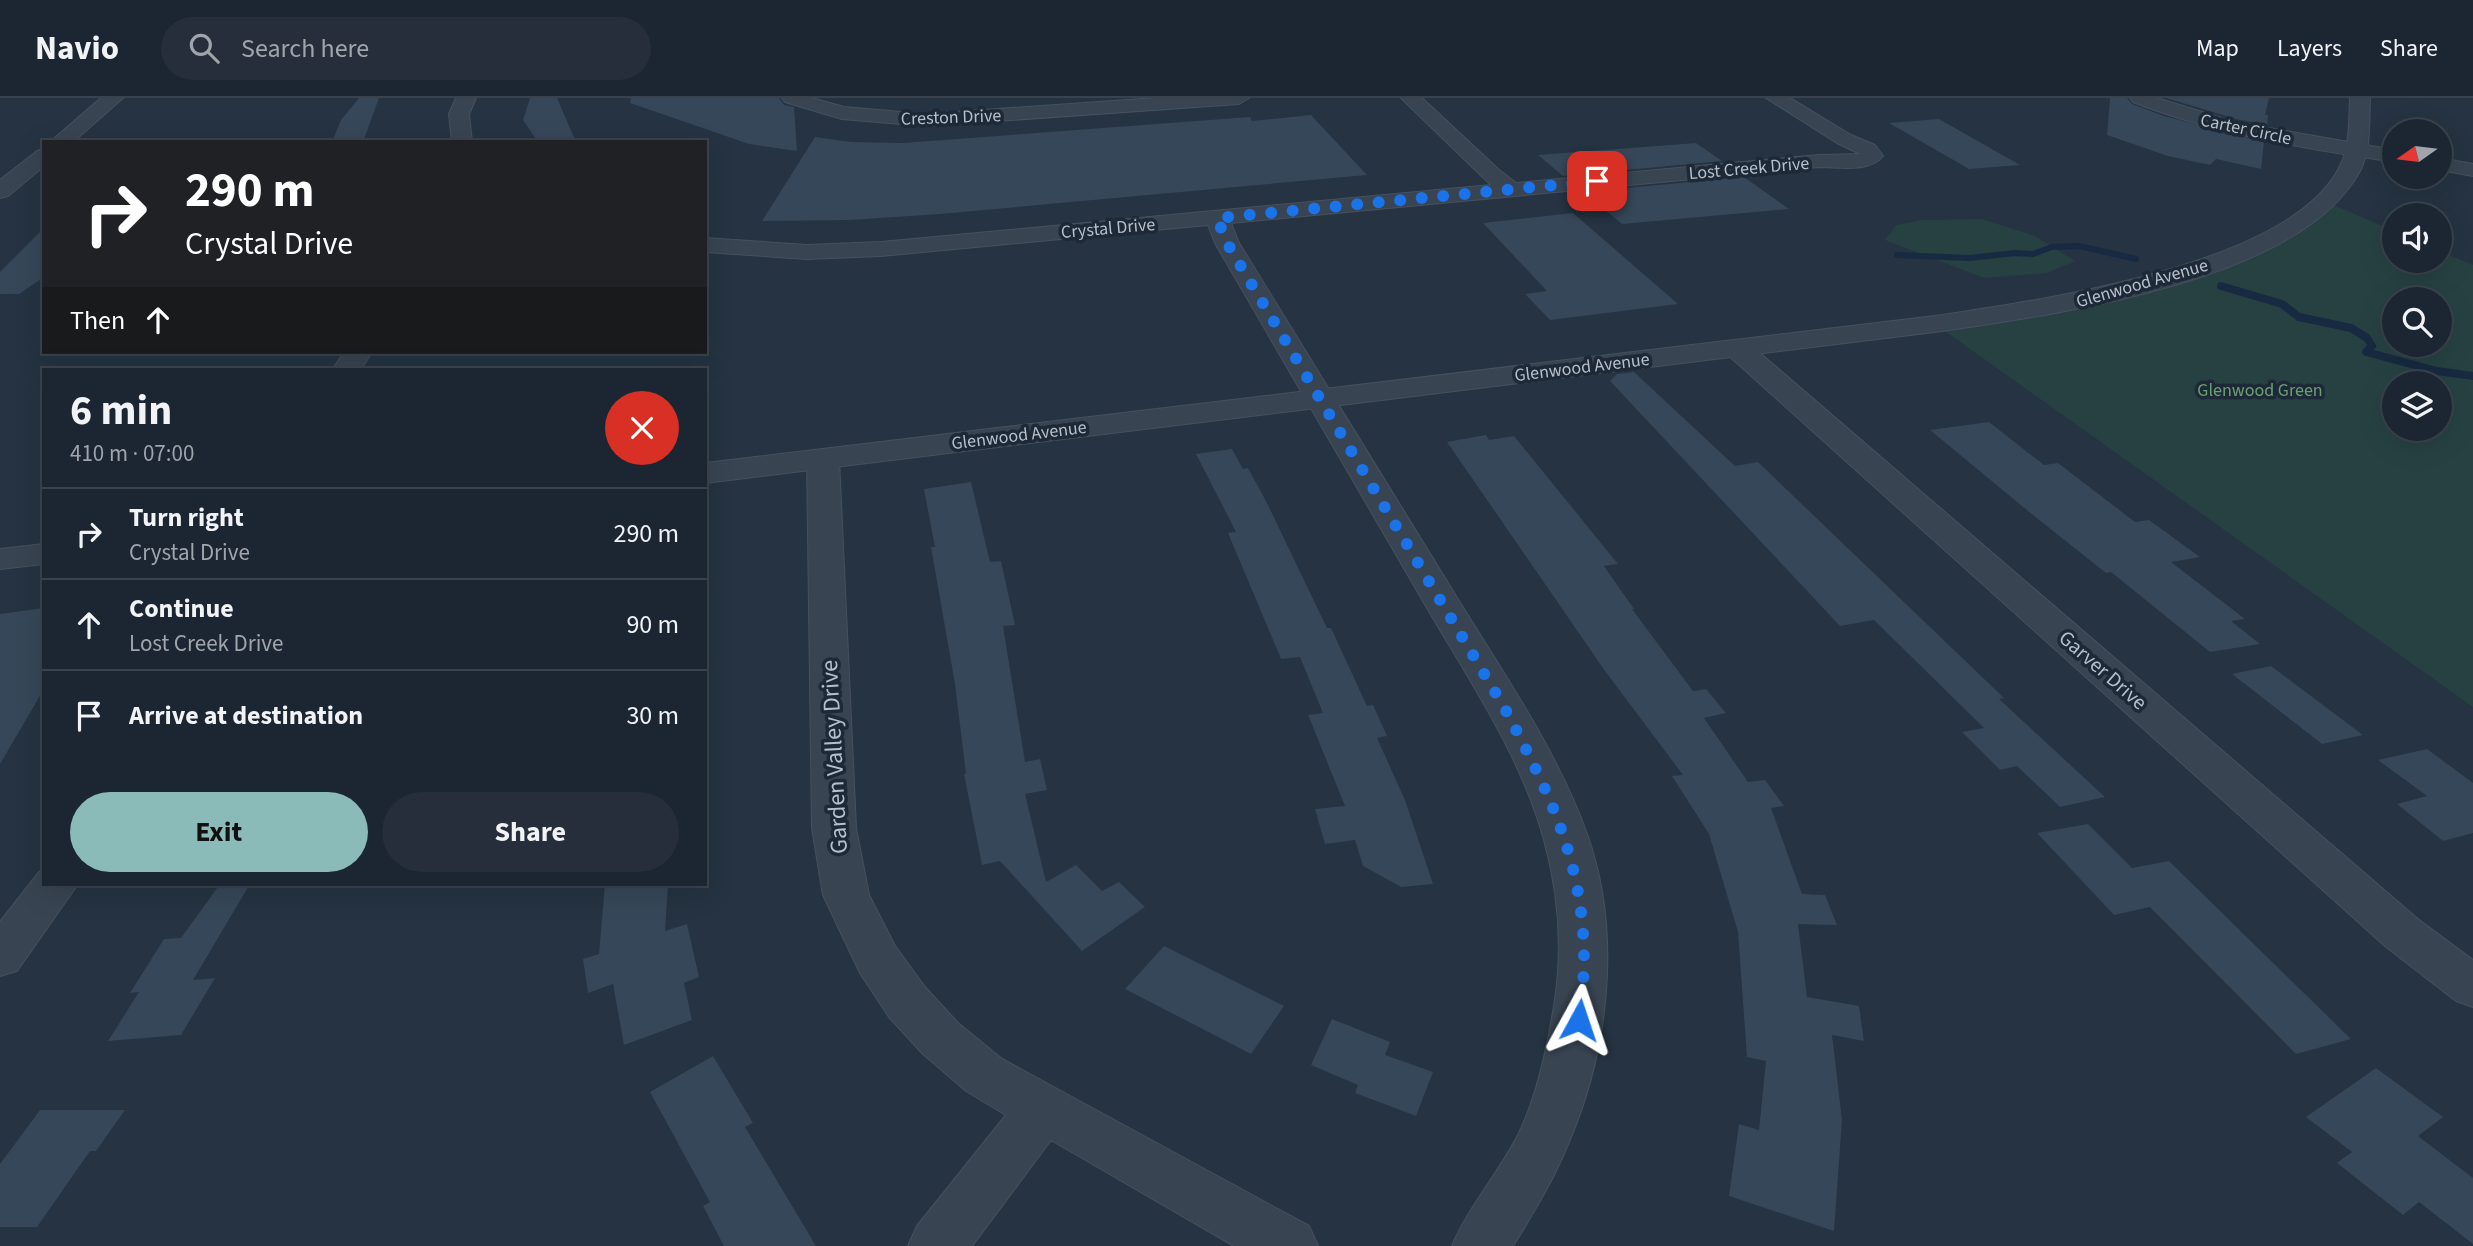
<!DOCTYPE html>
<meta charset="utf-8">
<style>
:root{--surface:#1c2632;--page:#252e3a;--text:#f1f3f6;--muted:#a0a5ac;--line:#3a434d;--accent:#8bbbb9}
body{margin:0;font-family:"Source Sans 3",sans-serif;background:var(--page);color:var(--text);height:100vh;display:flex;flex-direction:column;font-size:26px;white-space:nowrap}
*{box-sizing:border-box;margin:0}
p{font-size:23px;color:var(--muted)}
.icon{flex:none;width:38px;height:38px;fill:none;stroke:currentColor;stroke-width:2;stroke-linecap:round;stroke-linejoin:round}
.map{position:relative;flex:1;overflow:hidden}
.panel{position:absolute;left:42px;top:270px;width:665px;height:518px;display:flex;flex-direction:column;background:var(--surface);border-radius:0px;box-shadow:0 7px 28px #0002,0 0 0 2px var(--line)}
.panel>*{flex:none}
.guide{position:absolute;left:42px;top:42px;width:665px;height:214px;border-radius:0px;box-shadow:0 7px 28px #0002,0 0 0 2px var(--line);background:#202124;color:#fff;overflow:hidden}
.needle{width:46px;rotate:256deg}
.buttons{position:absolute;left:2382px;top:21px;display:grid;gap:14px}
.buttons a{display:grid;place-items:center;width:70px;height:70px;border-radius:50%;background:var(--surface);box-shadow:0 7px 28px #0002,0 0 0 2px var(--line);font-size:35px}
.pin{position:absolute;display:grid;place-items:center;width:60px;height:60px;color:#fff;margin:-30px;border-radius:14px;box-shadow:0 4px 10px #0006}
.me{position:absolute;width:77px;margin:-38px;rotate:5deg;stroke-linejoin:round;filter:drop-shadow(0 0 5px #0008)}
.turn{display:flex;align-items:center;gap:24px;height:147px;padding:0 28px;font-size:32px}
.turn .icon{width:91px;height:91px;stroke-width:2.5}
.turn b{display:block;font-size:49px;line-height:60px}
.then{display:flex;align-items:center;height:66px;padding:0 28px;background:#0003;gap:14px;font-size:26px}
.round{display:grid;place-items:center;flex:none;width:74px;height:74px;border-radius:37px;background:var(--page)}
.summary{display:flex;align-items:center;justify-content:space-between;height:119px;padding:0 28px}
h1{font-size:42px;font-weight:700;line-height:52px}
.button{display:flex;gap:14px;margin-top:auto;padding:14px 28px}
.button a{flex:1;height:80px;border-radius:42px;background:var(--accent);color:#111;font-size:28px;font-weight:700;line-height:80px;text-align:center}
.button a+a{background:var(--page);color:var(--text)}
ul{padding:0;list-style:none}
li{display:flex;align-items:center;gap:21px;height:91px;padding:0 28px;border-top:2px solid var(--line)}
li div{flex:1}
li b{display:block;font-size:26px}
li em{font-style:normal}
header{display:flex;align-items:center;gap:42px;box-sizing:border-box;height:98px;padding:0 35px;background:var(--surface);border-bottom:2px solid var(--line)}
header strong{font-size:33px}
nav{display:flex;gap:38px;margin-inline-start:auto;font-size:24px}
.search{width:490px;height:63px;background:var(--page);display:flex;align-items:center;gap:18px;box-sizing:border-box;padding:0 24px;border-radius:38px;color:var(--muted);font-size:26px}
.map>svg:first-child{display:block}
</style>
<header>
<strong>Navio</strong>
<div class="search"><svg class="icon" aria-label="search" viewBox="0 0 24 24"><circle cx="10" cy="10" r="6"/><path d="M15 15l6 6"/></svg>Search here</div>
<nav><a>Map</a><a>Layers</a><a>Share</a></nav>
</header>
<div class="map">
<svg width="2473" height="1148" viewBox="0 0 2473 1148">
<rect width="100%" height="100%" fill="#253342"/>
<!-- green -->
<path fill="#274143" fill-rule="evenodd" d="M2325,103L2394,133V163H2440V153L2473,167V609L1935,226L2200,170ZM2394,201H2440V247H2394ZM2394,285H2440V331H2394Z
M1982,121L2035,138L2075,163L2047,175L1984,180L1885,142L1896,127L1921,122Z"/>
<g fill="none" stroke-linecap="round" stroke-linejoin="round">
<!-- stream-far1 -->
<path stroke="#172a41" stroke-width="6" d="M1897,157L1969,160L2015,155L2033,156L2052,149L2079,148L2136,161"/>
<!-- stream -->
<path stroke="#172a41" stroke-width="8" d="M2221,188L2282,206L2299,219L2351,230L2367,240L2372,248L2366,254L2437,273L2473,278"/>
</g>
<!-- building -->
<path fill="#364759" d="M359,0H379L363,44H332L341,22Z
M530,0H557L576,44H538L523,22Z
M631,0H779L784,7L794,9L797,53L749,46L630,5Z
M2110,0H2127L2132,6L2164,18L2264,44L2261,71L2216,61L2210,67L2168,58L2107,37Z
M2166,0H2269L2265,17H2268L2267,27L2236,21Z
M1311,17L1367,77L940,116L850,122L762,123L815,39L851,44L903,45L1250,19L1252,23Z
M1939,21L2020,67L1969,71L1889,25Z
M1696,45L1722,63L1563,78L1538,57Z
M1744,79L1789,111L1622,126L1583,94Z
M1573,115L1678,206L1550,222L1525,196L1547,193L1483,125Z
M44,130V179L19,196H0V174Z
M1634,274L1735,368L1758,364L2004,600L1999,601L2105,699L2060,709L2017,668L2000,672L1962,634L1984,630L1874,522L1840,528L1610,283L1617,276Z
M1989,324L2044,367L2058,365L2135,424L2149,422L2200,459L2171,464L2245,521L2231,523L2260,546L2210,554L2111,474L2106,475L2028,413L1930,332Z
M1486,337L1489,342L1514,338L1618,466L1604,468L1634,511H1632L1693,593L1706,591L1726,615L1704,620L1748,684L1765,682L1784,708L1771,710L1802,796L1825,797L1837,827L1798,826L1807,899L1859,908L1864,943L1832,937L1842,1022L1834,1133L1729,1098L1739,1026L1759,1032L1766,963L1747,959L1738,834L1709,736L1672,678L1683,677L1605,573L1447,344Z
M1232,351L1243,371L1248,370L1266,403L1327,530H1331L1367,608L1373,607L1387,638L1377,640L1405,702L1433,786L1401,789L1363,768L1355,742L1325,746L1315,711L1345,708L1308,617L1323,615L1300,559L1281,561L1228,435L1236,434L1196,356Z
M971,384L990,464L1001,463L1015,527L1003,528L1025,664L1040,661L1047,692L1025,696L1046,784L1076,767L1102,793L1119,784L1145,809L1082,853L1000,763L982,767L964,676H966L955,586L931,449H935L924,391Z
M44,510V591L0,666V516Z
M2271,568L2363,637L2322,646L2232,576Z
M2427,651L2473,685V735L2443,743L2397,706L2427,698L2378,662Z
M2088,726L2132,770L2169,763L2351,941L2296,956L2150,809L2114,817L2037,735Z
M220,786H250L193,882L215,880L181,937L108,943L139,894L130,895L164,841L181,840Z
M605,786H668L665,833L687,826L699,879L684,885L692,922L624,947L613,886L588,895L583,861L599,856Z
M1164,848L1284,908L1251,956L1125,891Z
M1332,921L1390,944L1385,957L1433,974L1416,1018L1355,995L1358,987L1311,967Z
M713,958L753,1025L745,1029L816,1148H724L703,1108L710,1104L650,994Z
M2376,970L2443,1019L2418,1038L2473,1080V1146L2419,1104L2403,1117L2337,1065L2352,1054L2306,1019Z
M40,1012H125L96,1053H90L37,1129H0V1066Z"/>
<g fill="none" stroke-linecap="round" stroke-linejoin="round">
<!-- minor casing -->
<g stroke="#46505e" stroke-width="2">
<path id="minor" d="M101,0H123L73,44H50Z
M456,0H476L469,16L472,44H452L449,16Z
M782,0H812L844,9L925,16L1156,0H1249L1239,6L925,28L842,21L785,4Z
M1401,0H1422L1498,71L1516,85L1819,57L1860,56L1837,45L1766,0H1790L1851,37L1875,47L1883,58C1870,75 1838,69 1819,69L1231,125L1239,145C1309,258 1378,372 1448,485C1497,566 1555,647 1587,736C1622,834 1609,950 1569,1044C1554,1081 1534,1114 1513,1148H1452C1469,1108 1498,1076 1518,1037C1537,999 1547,951 1554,908C1563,853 1559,796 1544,742C1521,657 1467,579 1423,503C1354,384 1284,264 1215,145L1208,127L881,158L807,161L705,154V140L807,147L881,144L1491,87Z
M2130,0H2157L2235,24L2394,52V64C2305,50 2217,37 2133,4Z
M44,51V68L8,98L0,100V82L37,53Z
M2440,60L2473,66V78L2440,72Z
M1737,242L1747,244L2419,822L2473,862V909L2456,903L2385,848L1727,256L1723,250L1727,244Z
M344,254H372L361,271H333Z
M823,352L834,354L839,361L856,730L869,797L895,848L925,889L958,925L1002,961L1309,1128L1318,1148H1234L1051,1042L972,1148H908L917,1128L1006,1017L966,993L922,955L889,919L860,875L823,797L812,730L807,361L812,354Z
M44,772V786H78L17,873L0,878V824L39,774Z"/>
</g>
<!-- tertiary casing -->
<g stroke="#46505e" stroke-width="2">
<path id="tertiary" d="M2350,0H2370C2369,23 2371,52 2360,73C2299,185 2051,217 1935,234L705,385V365L1935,218C2036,203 2292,168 2340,68C2350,48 2349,22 2350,0Z
M44,446V466L0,471V451Z"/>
</g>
<!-- minor -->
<use href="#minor" fill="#394452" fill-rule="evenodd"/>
<!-- tertiary -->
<use href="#tertiary" fill="#394452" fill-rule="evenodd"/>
</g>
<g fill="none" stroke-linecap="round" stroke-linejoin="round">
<!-- route -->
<path stroke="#1a73e8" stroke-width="12" stroke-dasharray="0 21.6" d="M1579,922C1581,902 1584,882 1584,863C1584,764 1549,694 1504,609L1227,145L1217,120L1597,83"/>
</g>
<g text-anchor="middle" stroke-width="7" stroke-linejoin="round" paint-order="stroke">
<!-- far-street labels -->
<g font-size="18" fill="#b6bfcc" stroke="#1e2937">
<text transform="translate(951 19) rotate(-2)" y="6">Creston Drive</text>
<text transform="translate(2246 31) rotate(12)" y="6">Carter Circle</text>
<text transform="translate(1749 70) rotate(-5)" y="6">Lost Creek Drive</text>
<text transform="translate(1108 130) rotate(-5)" y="6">Crystal Drive</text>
<text transform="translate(2142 185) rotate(-16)" y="6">Glenwood Avenue</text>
<text transform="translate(1582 269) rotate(-7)" y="6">Glenwood Avenue</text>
<text transform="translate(1019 337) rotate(-7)" y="6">Glenwood Avenue</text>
</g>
<!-- far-park labels -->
<g font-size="18" fill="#6c9e75" stroke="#1e2937">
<text x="2260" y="298">Glenwood Green</text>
</g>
<!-- street labels -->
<g font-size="21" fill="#b6bfcc" stroke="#1e2937">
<text transform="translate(2103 572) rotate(41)" y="7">Garver Drive</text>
</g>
<!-- near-street labels -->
<g font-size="24" fill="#b6bfcc" stroke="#1e2937">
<text transform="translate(834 659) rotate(-93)" y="8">Garden Valley Drive</text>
</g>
</g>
</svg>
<div class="buttons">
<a><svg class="needle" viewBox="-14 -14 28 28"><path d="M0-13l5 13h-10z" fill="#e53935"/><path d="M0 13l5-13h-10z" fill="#a0a5ac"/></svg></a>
<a><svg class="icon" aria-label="sound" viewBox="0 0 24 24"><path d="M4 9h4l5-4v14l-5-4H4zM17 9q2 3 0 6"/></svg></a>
<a><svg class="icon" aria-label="search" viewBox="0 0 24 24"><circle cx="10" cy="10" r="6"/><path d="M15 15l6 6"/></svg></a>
<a><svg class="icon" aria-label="layers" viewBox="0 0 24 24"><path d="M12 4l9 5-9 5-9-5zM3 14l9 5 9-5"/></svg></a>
</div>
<div class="pin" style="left:1597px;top:83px;background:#d93025"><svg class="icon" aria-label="arrive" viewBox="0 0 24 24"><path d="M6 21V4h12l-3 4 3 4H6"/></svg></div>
<svg class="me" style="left:1579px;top:922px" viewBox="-20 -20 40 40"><path d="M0-17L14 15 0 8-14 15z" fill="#1a73e8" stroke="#fff" stroke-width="4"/></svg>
<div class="guide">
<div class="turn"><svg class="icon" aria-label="right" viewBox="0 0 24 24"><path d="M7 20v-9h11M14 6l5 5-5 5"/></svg><div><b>290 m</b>Crystal Drive</div></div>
<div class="then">Then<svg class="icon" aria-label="ahead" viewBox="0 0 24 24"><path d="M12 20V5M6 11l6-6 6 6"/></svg></div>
</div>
<section class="panel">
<div class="summary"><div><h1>6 min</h1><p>410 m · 07:00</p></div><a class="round" style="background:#d93025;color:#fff"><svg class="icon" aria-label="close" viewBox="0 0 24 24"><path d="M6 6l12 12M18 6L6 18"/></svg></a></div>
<ul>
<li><svg class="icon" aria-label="right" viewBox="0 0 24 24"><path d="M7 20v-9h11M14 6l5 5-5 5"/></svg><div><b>Turn right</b><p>Crystal Drive</p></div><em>290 m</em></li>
<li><svg class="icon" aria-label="ahead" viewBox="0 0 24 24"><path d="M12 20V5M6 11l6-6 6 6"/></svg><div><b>Continue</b><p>Lost Creek Drive</p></div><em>90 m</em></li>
<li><svg class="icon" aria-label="arrive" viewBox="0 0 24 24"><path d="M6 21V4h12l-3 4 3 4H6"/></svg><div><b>Arrive at destination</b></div><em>30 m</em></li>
</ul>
<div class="button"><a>Exit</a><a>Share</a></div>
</section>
</div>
